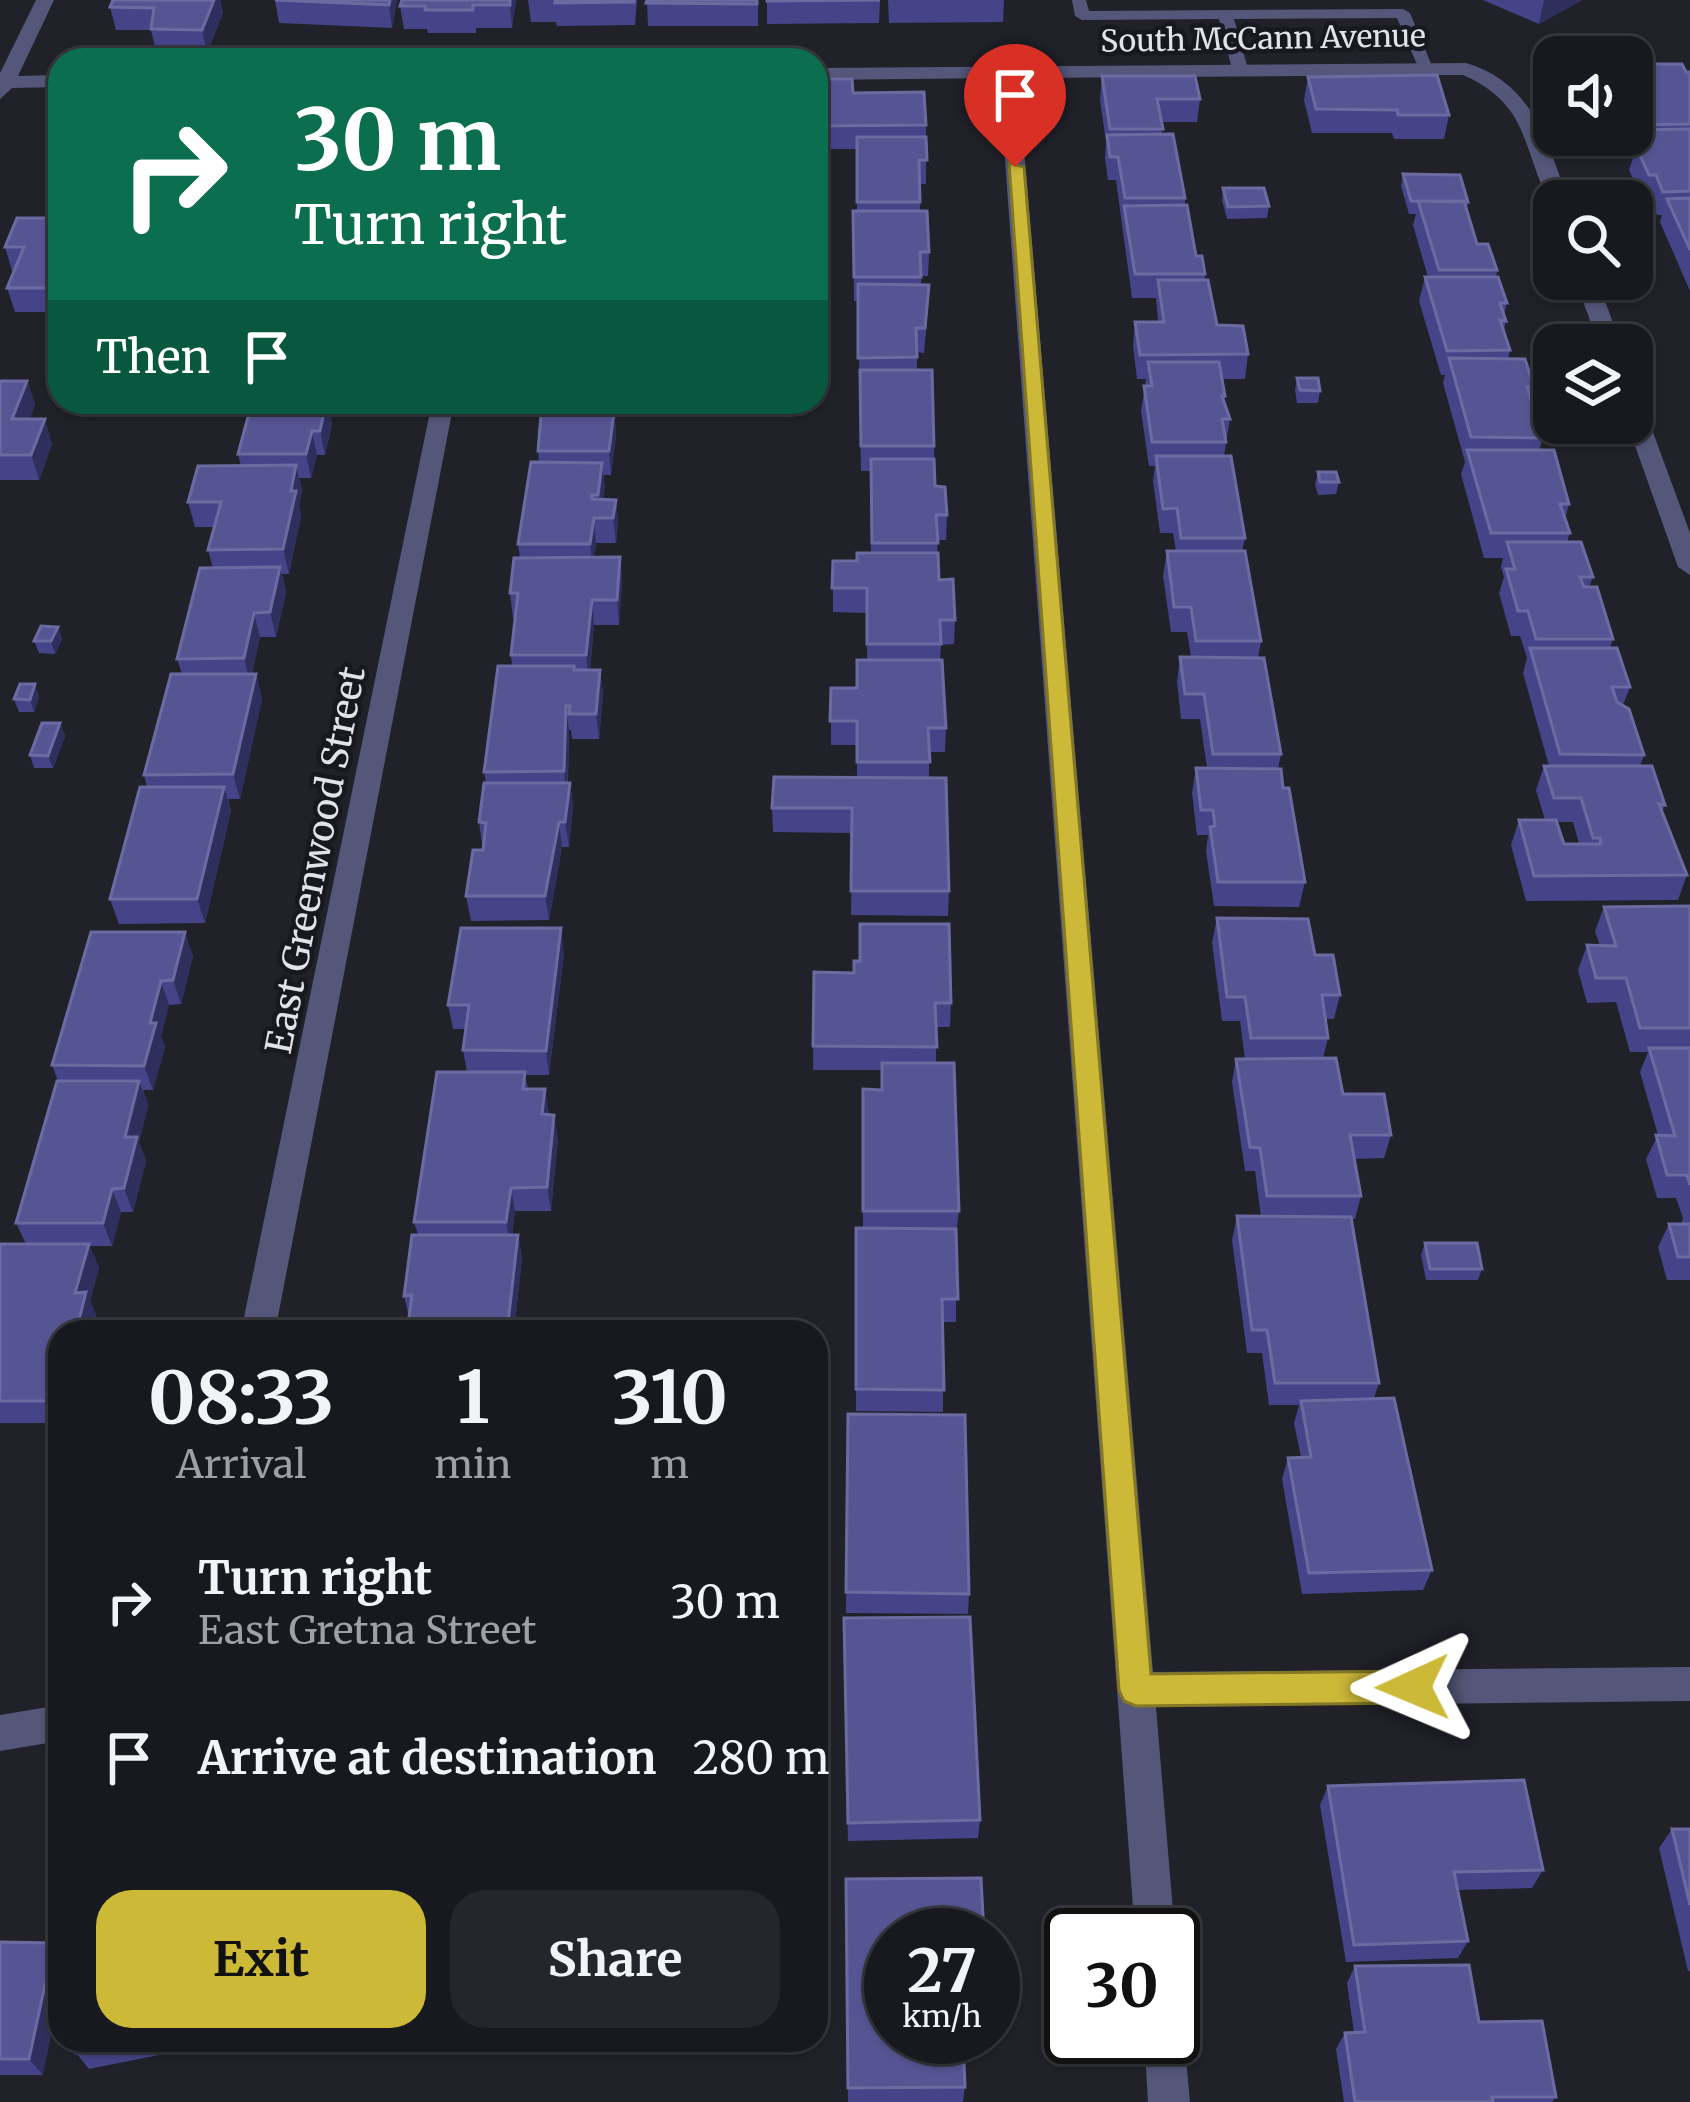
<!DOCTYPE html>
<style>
:root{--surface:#18191f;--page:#25262c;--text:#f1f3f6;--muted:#9fa0a4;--line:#36383d;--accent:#cdb938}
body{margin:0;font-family:Merriweather,serif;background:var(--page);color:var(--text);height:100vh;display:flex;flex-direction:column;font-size:45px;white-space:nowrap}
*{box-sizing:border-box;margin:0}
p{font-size:39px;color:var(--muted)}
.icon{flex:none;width:66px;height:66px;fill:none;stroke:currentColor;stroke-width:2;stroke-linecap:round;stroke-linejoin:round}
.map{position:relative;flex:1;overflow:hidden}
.details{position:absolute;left:48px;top:1320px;width:780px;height:732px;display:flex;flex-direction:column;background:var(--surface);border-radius:36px;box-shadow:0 3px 9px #0004,0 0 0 3px var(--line)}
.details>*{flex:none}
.top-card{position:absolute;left:48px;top:48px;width:780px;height:366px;border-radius:36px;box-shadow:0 3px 9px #0004,0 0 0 3px var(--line);background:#0b6e4f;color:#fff;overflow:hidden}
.buttons{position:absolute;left:1533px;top:36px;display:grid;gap:24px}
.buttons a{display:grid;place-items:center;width:120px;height:120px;border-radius:24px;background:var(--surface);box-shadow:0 3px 9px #0004,0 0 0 3px var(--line);font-size:60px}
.speed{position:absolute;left:864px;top:1908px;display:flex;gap:24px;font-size:60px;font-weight:700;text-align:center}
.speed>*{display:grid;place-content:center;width:156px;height:156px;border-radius:50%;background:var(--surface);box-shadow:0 3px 9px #0004,0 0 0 3px var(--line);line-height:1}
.speed small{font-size:30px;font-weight:400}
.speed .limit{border:6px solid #111;border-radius:18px;background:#fff;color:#111}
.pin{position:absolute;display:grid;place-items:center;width:102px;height:102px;color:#fff;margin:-123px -51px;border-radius:50% 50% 50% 0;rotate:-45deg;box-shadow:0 0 12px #0007}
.pin .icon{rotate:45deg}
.me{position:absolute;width:132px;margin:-66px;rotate:269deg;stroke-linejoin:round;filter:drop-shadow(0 0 9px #0008)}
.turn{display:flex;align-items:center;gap:42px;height:252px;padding:0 48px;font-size:54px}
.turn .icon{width:156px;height:156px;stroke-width:2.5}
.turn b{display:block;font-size:84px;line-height:102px}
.then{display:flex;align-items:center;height:114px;padding:0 48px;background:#0003;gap:24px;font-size:45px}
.eta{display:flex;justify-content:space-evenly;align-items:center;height:204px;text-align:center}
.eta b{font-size:72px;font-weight:700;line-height:84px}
.button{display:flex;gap:24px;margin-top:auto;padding:24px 48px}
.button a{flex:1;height:138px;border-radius:36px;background:var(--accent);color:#111;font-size:48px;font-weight:700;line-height:138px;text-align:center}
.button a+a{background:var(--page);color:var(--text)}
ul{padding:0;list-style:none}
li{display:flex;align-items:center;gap:36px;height:156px;padding:0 48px}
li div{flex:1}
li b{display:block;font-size:45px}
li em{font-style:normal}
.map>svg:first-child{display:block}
</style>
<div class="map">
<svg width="1690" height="2102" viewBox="0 0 1690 2102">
<rect width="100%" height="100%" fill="#202129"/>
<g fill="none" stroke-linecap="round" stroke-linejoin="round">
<!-- service -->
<path fill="#545779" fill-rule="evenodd" d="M1072,0H1086L1089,11L1403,9L1410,13L1432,66L1419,69L1397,18L1234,19L1248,69L1240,74L1232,69L1219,19L1082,20L1075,16Z"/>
<!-- minor -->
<path fill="#545779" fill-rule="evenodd" d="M36,0H54L18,76L60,75V87L12,88L0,99V73Z
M1466,63C1533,83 1548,142 1568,201L1551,205C1521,149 1531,105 1463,75L1018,78L1153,1672L1690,1667V1701L1156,1707L1175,1935L1173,1939V1935H1135L999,78L816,80V68Z
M1575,279H1597L1621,345H1599Z
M1632,398L1643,405L1690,533V575L1678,567L1627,423H1632Z
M432,402H454L275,1332H241Z
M60,1705V1741L0,1751V1715Z
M1173,2020L1184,2037L1190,2102H1148L1144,2037H1173Z"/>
</g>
<!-- wall -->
<path fill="#454489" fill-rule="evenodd" d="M220,0L223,13L207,53L156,52L151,30H116L110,7Z
M275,0H397L392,28L279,23Z
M516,0L512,28H476V33H428L427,29H404L400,6Z
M528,0H637L635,25L557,26L556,22H531Z
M647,0H758V26H648Z
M767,0H880L879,23L767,24Z
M888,0H1004L1003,22L889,23Z
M1483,0H1582L1539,24Z
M1633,64L1690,72V291L1660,222L1662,215H1657L1649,199H1642L1629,170L1633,158L1630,153L1632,148H1629L1623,135H1632Z
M1102,76L1200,99L1197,122H1161L1162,134L1185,198V205L1196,256L1205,274V280L1217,325L1248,354L1245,379H1222L1225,396L1224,403L1230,419L1224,456L1245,538L1242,551L1261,641L1258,658L1281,754L1278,769L1305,882L1299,907L1214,906L1206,851L1208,835H1197L1192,793L1196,768H1207L1200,719H1181L1177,682L1180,657H1191L1187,632H1171L1163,576L1167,551H1176L1173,533H1160L1153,481L1155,466H1149L1141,411L1146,379H1137L1133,346L1135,322H1158L1156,298H1132L1116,180H1108L1105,158L1106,142L1100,100Z
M1308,77L1449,115L1444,139H1394L1392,133H1312L1304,100Z
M816,79L926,125V184H920V211L929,252L928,276H921V285L928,309L924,353L917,352V370H932L935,486L947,515L946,540H937L939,580L955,620L954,644L941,645L940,660L946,728L945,752H929V778L949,891L948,916L851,915L852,833L773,832L772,808L857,777V745H831V688H856L867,660V613L833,612V561H857L871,553L870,471H861L858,301H854L853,211H857V149H816Z
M1403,174L1468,202L1467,210L1477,244L1497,270L1496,277L1507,303L1504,315L1506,321L1504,330L1510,350L1508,359L1534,387L1531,400L1543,438L1539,450L1569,504L1565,519L1570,533L1567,542L1593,577L1589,587L1613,639L1610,648L1630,687L1623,705L1644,755L1640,766L1665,805L1662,812L1687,875L1678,900L1526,901L1511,845L1519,820H1545L1536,790L1544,766H1549L1523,673L1527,658L1520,636H1511L1499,593L1504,577L1501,567L1503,558H1484L1461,474L1465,462L1443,383L1445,375H1441L1419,301L1425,277H1428L1413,225L1416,214H1409L1401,186ZM1557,822H1573L1579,844H1564Z
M1223,188L1269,206L1267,218L1227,219L1222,200Z
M60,218V312H15L7,288L14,271H12L5,247Z
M1297,378L1320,391L1318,403H1297L1295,390Z
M0,381H27L35,405L29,419L52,444L39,480H0Z
M542,402H619L615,420L616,435L611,475H604L603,500H616L618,524L616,543H596L594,557H620L622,582L619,625H594L590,670H600L603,694L599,739H572L571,730H569L568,783H570L573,807L569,847H562L549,920L471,921L466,896L483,850L479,822L486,783L484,772L512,666L511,655L515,618H513L510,593L520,558L518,544L539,462L538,451Z
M328,406L332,424L325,455H317L311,478H299L302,490L299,505L301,516L289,574H282L286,592L276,637H260L252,674H256L262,699L240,799H228L231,811L205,923L119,924L110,899L147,787L144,775L182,674L177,659L213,568L208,550L214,527H195L188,502L241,466L238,454Z
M1318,472L1339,482L1336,494L1318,495L1315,484Z
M58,627L62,639L55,654L39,653L34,641Z
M39,697L34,712H19L14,699Z
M60,723L65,736L53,768H34L30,755Z
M1690,906V1280H1667L1658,1247L1669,1224H1681L1683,1218L1676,1198H1657L1646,1159L1658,1135L1640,1072L1648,1052H1630L1616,1002L1587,1003L1578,970L1587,945L1600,946L1595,931L1604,907Z
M1217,918L1315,955L1340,995L1334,1019H1325L1328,1038L1323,1058L1343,1094L1391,1135L1384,1158L1354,1159L1361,1196L1355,1219H1351L1379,1383L1374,1398L1432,1570L1423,1590L1302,1594L1282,1479L1288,1458L1301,1457L1294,1423L1299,1405H1269L1262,1353H1247L1232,1240L1237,1216L1261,1217L1255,1171H1245L1232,1082L1236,1059H1245L1240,1021H1222L1212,942Z
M564,953L549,1075H525L528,1089L549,1114L558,1138L551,1211H515L512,1235H518L522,1258L514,1332H407L409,1316L404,1296L418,1235L414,1222L467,1072L463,1050L466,1029H453L448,1005Z
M193,956L181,1004L169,1005L161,1036L165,1047L153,1090H143L148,1105L139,1142L146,1161L133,1212H121L112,1246H89L99,1267L90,1301L96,1315L92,1332H60L58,1423H0V1244H26L16,1223L58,1081L52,1065Z
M814,972L951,1003L950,1027H936V1063L959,1211L956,1234V1322H943V1412L856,1411V1228H863V1089L881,1090L882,1070H813Z
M1425,1243L1482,1269L1478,1280H1426L1421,1255Z
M848,1414L969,1594L968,1614L846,1613Z
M844,1618L980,1820L978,1838L848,1841Z
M1328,1786L1543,1870L1532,1888L1457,1890L1468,1941L1458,1958L1346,1962L1320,1805Z
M1672,1829H1690V1971H1688L1659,1848Z
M846,1879L891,1935L965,2087L963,2102H848Z
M0,1942L43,2075H0Z
M1355,1966L1479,2022L1556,2097L1552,2102H1344L1336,2049L1345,2033H1354L1347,1983Z
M76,2040H234L89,2069L76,2053Z"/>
<!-- shaded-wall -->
<path fill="#2f2f5e" d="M214,0H220L223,13L207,53L202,30Z
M390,0H397L392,28L389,5Z
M510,0H516L512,28L510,5Z
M1544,0H1582L1539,24Z
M27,381L35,405L20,444L12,419Z
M320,402H329L332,424L325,455L320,431Z
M611,402H619L615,420L616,435L611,475L609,451V411Z
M45,419L52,444L39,480L31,455Z
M312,431L317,455L311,478L306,454Z
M602,463L605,487L601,519L598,495Z
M296,465L302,490L299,505L301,516L289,574L283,549Z
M592,495L596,543L593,568L590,544Z
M616,500L618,524L616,543L613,518Z
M620,557L622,582L619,625L617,600Z
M280,567L286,592L276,637L270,612Z
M592,600L594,625L589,680L586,655Z
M254,613L260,637L250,683L244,658Z
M58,627L62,639L55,654L51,641Z
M600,670L603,694L599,739L596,714Z
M256,674L262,699L240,799L233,774Z
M35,684L39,697L34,712L30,700Z
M566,706L569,730L567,796L564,771Z
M60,723L65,736L53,768L48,756Z
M570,783L573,807L569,847L565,822Z
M224,787L231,811L205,923L197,899Z
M559,822L562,847L549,920L545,896Z
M561,928L564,953L549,1075L546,1051Z
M185,932L193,956L181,1004L173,980Z
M161,981L169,1005L161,1036L165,1047L153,1090L144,1066L150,1023Z
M139,1081L148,1105L139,1142L146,1161L133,1212L124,1188L125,1137Z
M545,1089L549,1112L545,1138L542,1114Z
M554,1115L558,1138L551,1211L547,1187Z
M511,1188L515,1211L511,1245L506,1222Z
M112,1189L121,1212L112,1246L103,1223Z
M518,1235L522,1258L514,1332H507Z
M89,1244L99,1267L90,1301L96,1315L92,1332H76L75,1293Z
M60,1349V1414L58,1423L47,1401Z
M54,1943L60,1951V1992L43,2075L29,2059Z"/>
<!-- building -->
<path fill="#565593" stroke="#6c6ba1" stroke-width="3" d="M113,0H214L202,30L151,29L154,8L110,7Z
M275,0H390L389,5Z
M402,0H510V5H473V10H425V6H400Z
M555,0H634V2L555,3Z
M647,0H757V4L646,3Z
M767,0H880L767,1Z
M1633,64H1682L1686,72H1690V124L1635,125L1632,118V98H1649Z
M1437,75L1449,115H1398L1397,110L1316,109L1308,77Z
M1102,76H1195L1200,99H1157L1163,129H1110Z
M816,79H852L853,93L924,92L926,125L816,126Z
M1690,129V191L1663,192L1656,175H1649L1636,147H1645L1637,130Z
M1173,134L1185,198H1125L1118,157H1110L1107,135Z
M857,137H926L927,160H919L920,202H857Z
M1403,174L1460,175L1468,202L1411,201Z
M1223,188H1264L1269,206L1228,207Z
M1690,198V250L1667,199Z
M1418,201H1464L1477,244H1488L1497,270H1439Z
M1187,205L1196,256H1202L1205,274H1135L1124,206Z
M853,211H927L929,252H920L921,277H854Z
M17,218H60V288H7L24,247H5Z
M1425,277H1498L1507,303H1500L1506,321L1500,320L1510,350L1447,351Z
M1158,280H1208L1217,325L1243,326L1248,354L1140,355L1135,322H1164Z
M858,284L929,285L925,328H916L917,357L858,358Z
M1449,358L1525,359L1534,387H1527L1543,438L1471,437Z
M1148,362H1219L1225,396H1222L1230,419H1222L1226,442H1152L1144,386H1152Z
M860,370H932L934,446H861Z
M1297,378H1318L1320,391L1300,390Z
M0,381H27L12,419H45L31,455H0Z
M252,402H326L320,431H312L306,454H238Z
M542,402H611L609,411H614L609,451H538Z
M1467,450H1554L1569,504H1560L1570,533H1491Z
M1156,456H1231L1245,538H1181L1177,508L1163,509Z
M871,459H934L935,486L945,487L947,515H936L938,543H872Z
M531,462L602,463L598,495H592V499L616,500L613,518H594L590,544H518Z
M296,465L291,491H296L283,549L208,550L221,502H188L198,466Z
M1318,472H1336L1339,482H1320Z
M1507,542H1581L1593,577H1580L1584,587H1597L1613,639H1536L1528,611H1518L1506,569H1515Z
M1167,551H1245L1261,641H1196L1191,607H1174Z
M857,553H938L939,580L953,579L955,620H940L941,644H867V588H832L833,561H857Z
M620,557L617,600H592L586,655H511L518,593H510L514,558Z
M280,567L270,612L254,613L244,658L177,659L200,568Z
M41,626L58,627L51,641H34Z
M1530,648H1617L1630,687H1612L1617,702L1629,709L1644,755L1560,754Z
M1180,657L1264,658L1281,754H1213L1204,694H1185Z
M857,660H942L946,728H928L930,762H857V721H830L831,688H857Z
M498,666H574V670H600L596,714H569L570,706H566L564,771L484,772Z
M171,674H256L233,774L144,775Z
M20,684H35L30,700L14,699Z
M42,723H60L48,756L30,755Z
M1544,766H1652L1665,805L1659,804L1687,875L1534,876L1519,820H1556L1564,844H1601L1600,838H1593L1581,798H1554Z
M1196,768L1281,769L1283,788H1289L1305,882H1218L1210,827L1215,826L1213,810H1201Z
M774,777L946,778L949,891H851L852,808H772Z
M484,783H570L565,822H559L545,896H466L473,850H483L486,823L479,822Z
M140,787H224L197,899H110Z
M1690,906V1028H1640L1626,978H1596L1587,945L1616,946L1604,907Z
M1217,918L1308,919L1315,955H1333L1340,995H1322L1328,1038H1251L1245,997H1227Z
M860,924H949L951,1003H935L937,1047L813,1046L814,972L854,973V961H860Z
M461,928H561L546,1051L463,1050L469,1005H448Z
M91,932H185L173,980L161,981L150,1023H156L144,1066L52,1065Z
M1649,1048H1690V1185L1687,1175H1667L1656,1135L1675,1136Z
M1336,1058L1343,1094H1384L1391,1135H1350L1361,1196H1267L1260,1148L1250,1147L1236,1059Z
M882,1063H954L959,1211H863V1089L882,1090Z
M437,1072H525L523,1089H545L542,1114L554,1115L547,1187L511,1188L506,1222H414Z
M57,1081H139L125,1137H137L124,1188L112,1189L103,1223H16Z
M1237,1216L1351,1217L1379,1383H1275L1267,1330H1252Z
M1669,1224H1690V1257H1678Z
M856,1228L956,1229L958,1299H942L944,1390L856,1389Z
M412,1235H518L507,1332H407L412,1295L404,1296Z
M1425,1243H1477L1482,1269H1430Z
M0,1244H89L75,1293L86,1292L76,1332H60V1349L47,1401H0Z
M1394,1398L1432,1570L1309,1573L1288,1458L1311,1457L1301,1401Z
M848,1414L965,1415L969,1594L846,1592Z
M970,1617L980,1820L848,1823L844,1618Z
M1524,1780L1543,1870L1454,1872L1468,1941L1354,1945L1328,1786Z
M1672,1829H1690V1905Z
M981,1878L984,1935H891V2037H963L965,2087L848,2088L846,1879Z
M0,1942L54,1943L29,2059H0Z
M1469,1965L1479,2022L1542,2021L1556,2097H1492L1493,2102H1355L1345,2033L1365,2032L1355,1966Z
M76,2040H142L76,2053Z"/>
<!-- route -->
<path fill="#cdb938" stroke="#857824" stroke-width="3" d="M1009,163L1024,167L1151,1674L1413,1671L1425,1676L1430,1687L1425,1698L1413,1703L1136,1706L1124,1701L1119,1690Z"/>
<g text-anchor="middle" stroke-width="9" stroke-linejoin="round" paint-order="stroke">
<!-- far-street labels -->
<g font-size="30" fill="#e2e3e8" stroke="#171820">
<text transform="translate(1263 39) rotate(-1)" y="10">South McCann Avenue</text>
</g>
<!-- street labels -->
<g font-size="36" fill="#e2e3e8" stroke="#171820">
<text transform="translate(315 860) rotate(-79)" y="13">East Greenwood Street</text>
</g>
</g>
</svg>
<div class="buttons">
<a><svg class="icon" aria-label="sound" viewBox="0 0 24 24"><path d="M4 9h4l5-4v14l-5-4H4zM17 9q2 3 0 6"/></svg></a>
<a><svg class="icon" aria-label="search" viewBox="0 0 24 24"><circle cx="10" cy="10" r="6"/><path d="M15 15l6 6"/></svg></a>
<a><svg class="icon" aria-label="layers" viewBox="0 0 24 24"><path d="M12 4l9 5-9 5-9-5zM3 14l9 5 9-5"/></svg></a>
</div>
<div class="speed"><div>27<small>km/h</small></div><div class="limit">30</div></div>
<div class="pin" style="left:1015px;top:167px;background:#d93025"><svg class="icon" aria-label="arrive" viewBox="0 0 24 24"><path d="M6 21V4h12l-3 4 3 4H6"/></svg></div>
<svg class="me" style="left:1413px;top:1687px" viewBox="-20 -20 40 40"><path d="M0-17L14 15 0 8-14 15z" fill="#cdb938" stroke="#fff" stroke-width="4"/></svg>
<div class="top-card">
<div class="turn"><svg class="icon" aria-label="right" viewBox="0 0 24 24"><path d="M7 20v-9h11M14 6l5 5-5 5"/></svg><div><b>30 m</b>Turn right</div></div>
<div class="then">Then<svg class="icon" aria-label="arrive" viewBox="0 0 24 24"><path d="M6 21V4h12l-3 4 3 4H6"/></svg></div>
</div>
<section class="details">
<div class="eta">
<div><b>08:33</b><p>Arrival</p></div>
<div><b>1</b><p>min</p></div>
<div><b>310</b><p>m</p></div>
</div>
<ul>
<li><svg class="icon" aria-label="right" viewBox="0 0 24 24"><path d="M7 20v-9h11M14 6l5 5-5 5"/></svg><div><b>Turn right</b><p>East Gretna Street</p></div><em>30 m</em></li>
<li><svg class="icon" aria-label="arrive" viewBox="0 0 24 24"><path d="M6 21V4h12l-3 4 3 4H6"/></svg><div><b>Arrive at destination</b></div><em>280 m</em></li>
</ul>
<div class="button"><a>Exit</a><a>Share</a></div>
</section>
</div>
